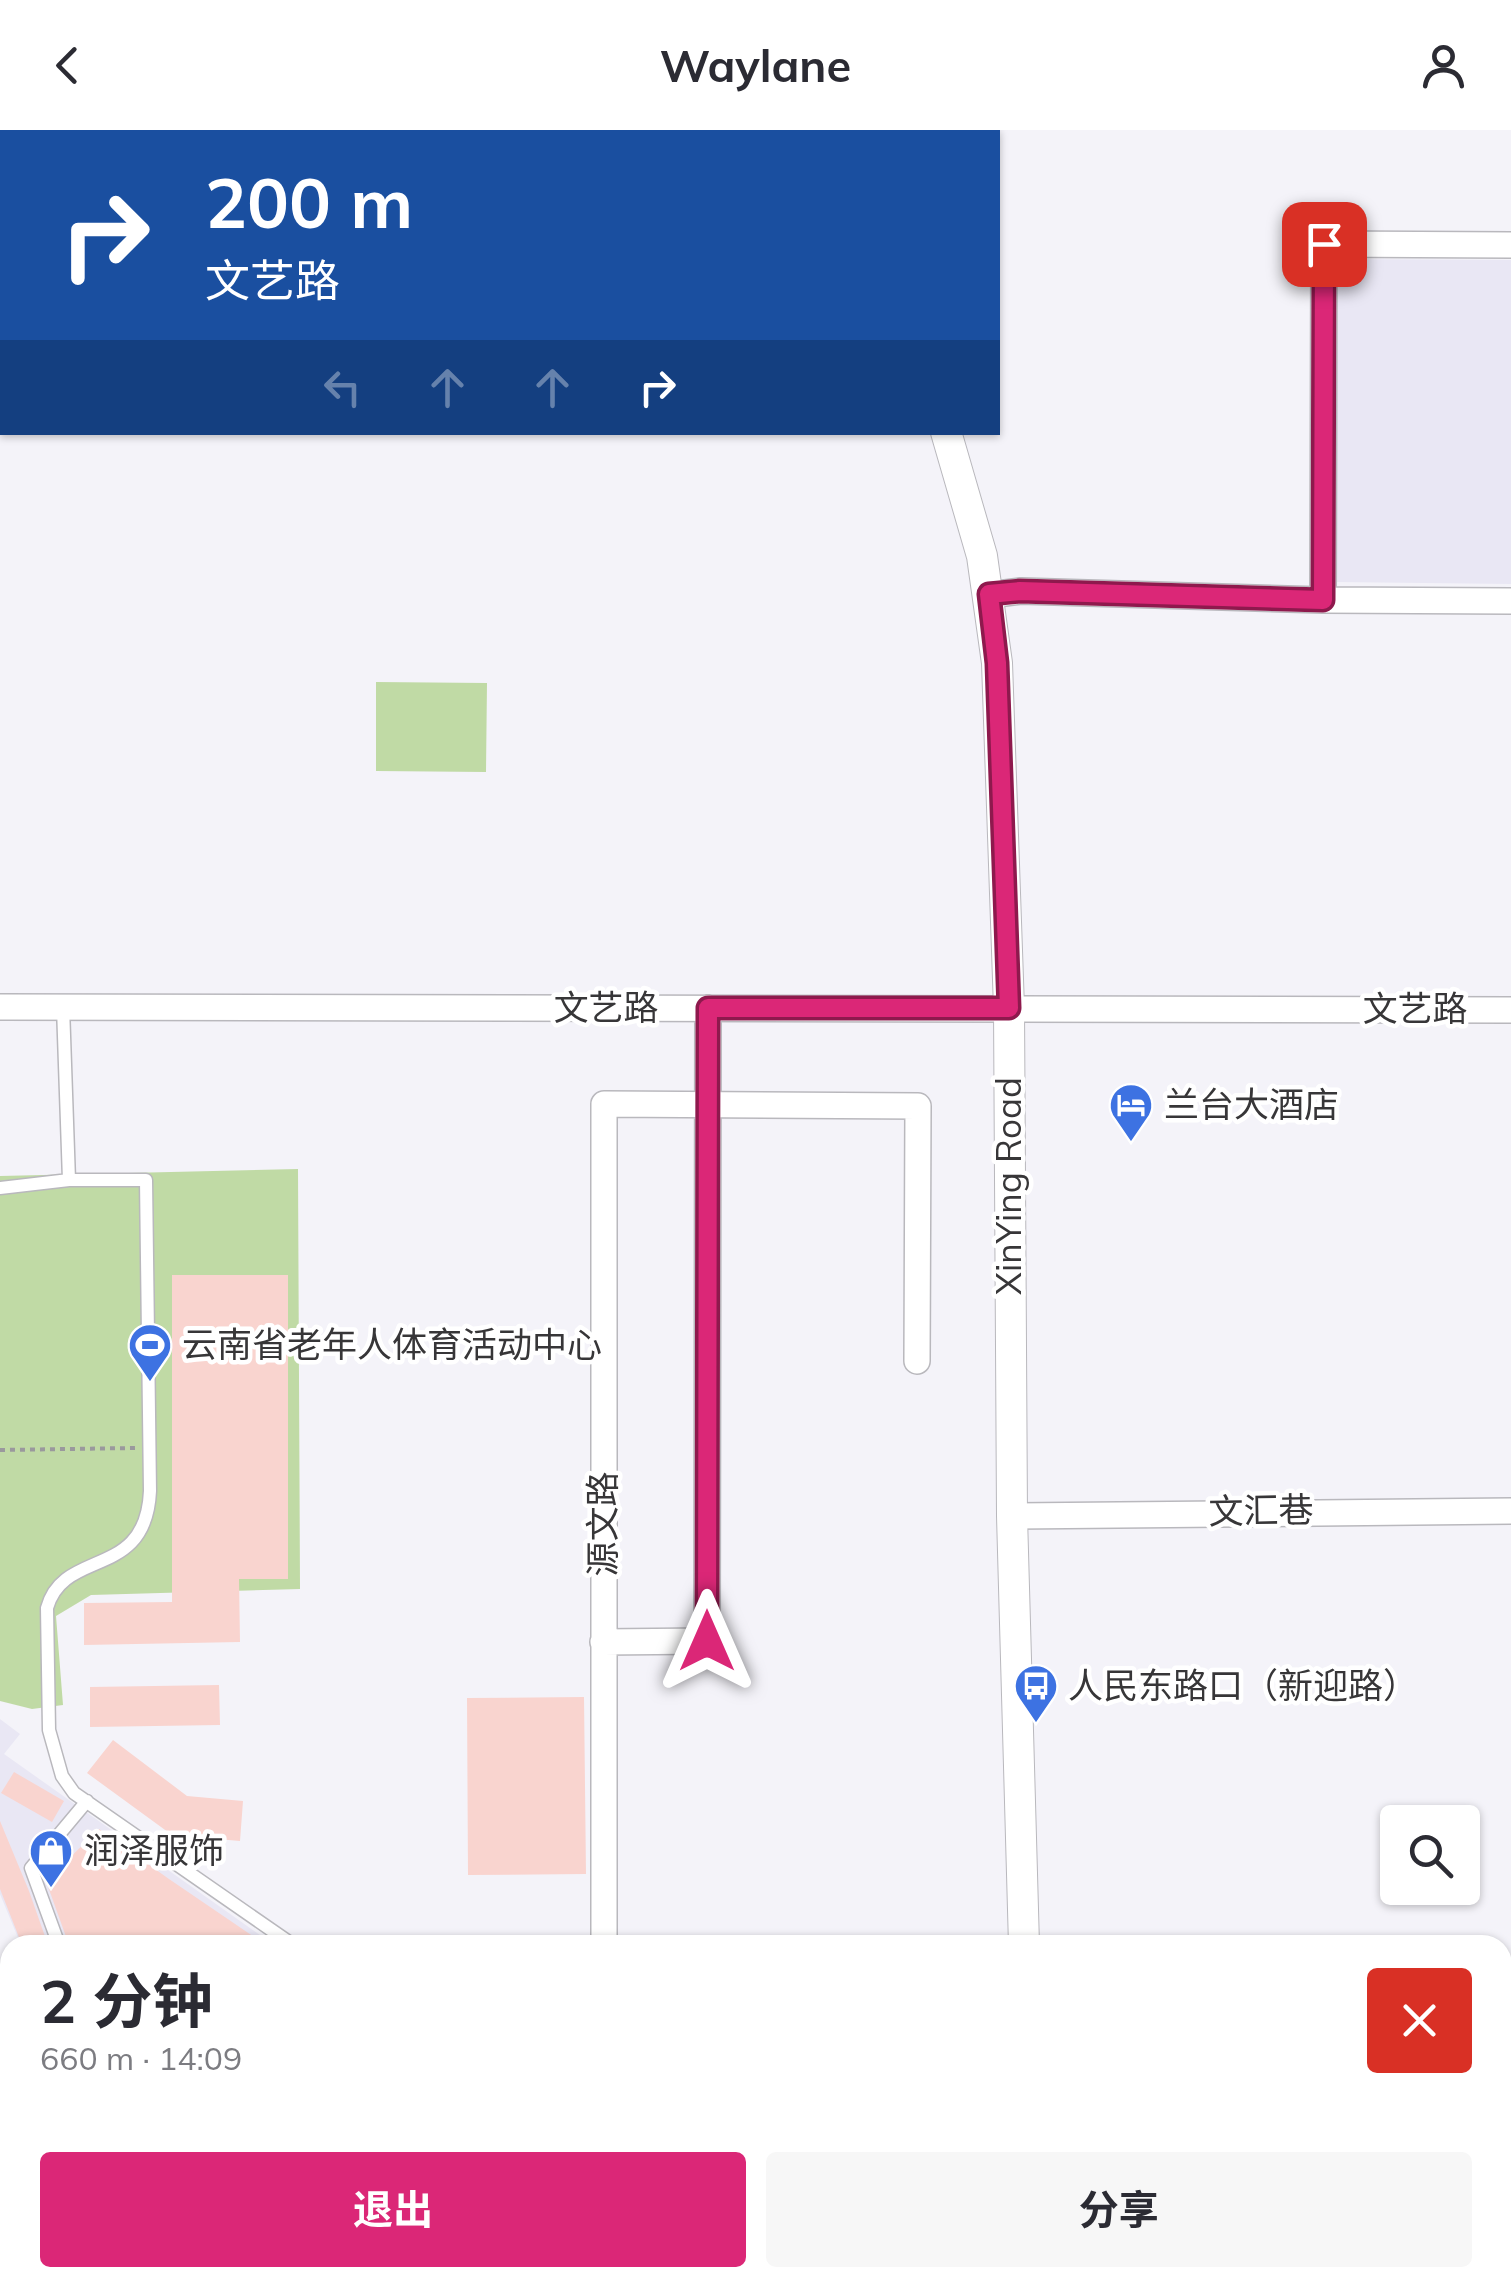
<!DOCTYPE html>
<html lang="zh">
<meta charset="utf-8">
<style>
:root{--surface:#fff;--page:#f7f7f7;--text:#2b2b33;--muted:#7c7c81;--accent:#db2777}
body{margin:0;font-family:Mulish,"Noto Sans SC",sans-serif;background:var(--page);color:var(--text);height:100vh;display:flex;flex-direction:column;font-size:38px;white-space:nowrap}
*{box-sizing:border-box;margin:0}
p{font-size:32px;color:var(--muted)}
.icon{flex:none;width:55px;height:55px;fill:none;stroke:currentColor;stroke-width:2;stroke-linecap:round;stroke-linejoin:round}
.map{position:relative;flex:1;overflow:hidden}
.panel{position:absolute;left:0px;top:1805px;width:1512px;height:352px;display:flex;flex-direction:column;background:var(--surface);border-radius:30px 30px 0 0;box-shadow:0 2px 8px #0004}
.panel>*{flex:none}
.hud{position:absolute;left:0px;top:0px;width:1000px;height:305px;box-shadow:0 2px 8px #0004;background:#1a4fa0;color:#fff;overflow:hidden}
.buttons{position:absolute;left:1380px;top:1675px;display:grid;gap:20px}
.buttons a{display:grid;place-items:center;width:100px;height:100px;border-radius:10px;background:var(--surface);box-shadow:0 2px 8px #0004;font-size:50px}
.pin{position:absolute;display:grid;place-items:center;width:85px;height:85px;color:#fff;margin:-42px;border-radius:20px;box-shadow:0 5px 15px #0006}
.me{position:absolute;width:110px;margin:-55px;rotate:0deg;stroke-linejoin:round;filter:drop-shadow(0 0 8px #0008)}
.turn{display:flex;align-items:center;gap:35px;height:210px;padding:0 40px;font-size:45px}
.turn .icon{width:130px;height:130px;stroke-width:2.5}
.turn b{display:block;font-size:70px;line-height:85px}
.lanes{display:flex;align-items:center;height:95px;padding:0 40px;background:#0003;justify-content:center;gap:50px;direction:ltr}
.lanes .off{opacity:.35}
.round{display:grid;place-items:center;flex:none;width:105px;height:105px;border-radius:10px;background:var(--page)}
.head{display:flex;align-items:center;justify-content:space-between;height:170px;padding:0 40px}
h1{font-size:60px;font-weight:700;line-height:75px}
.cta{display:flex;gap:20px;margin-top:auto;padding:20px 40px}
.cta a{flex:1;height:115px;border-radius:10px;background:var(--accent);color:#fff;font-size:40px;font-weight:700;line-height:115px;text-align:center}
.cta a+a{background:var(--page);color:var(--text)}
header{display:flex;justify-content:space-between;align-items:center;height:130px;padding:0 40px;background:var(--surface);font-size:45px;font-weight:700}
.map>svg:first-child{display:block}
</style>
<header><svg class="icon" aria-label="back" viewBox="0 0 24 24"><path d="M15 5l-7 7 7 7"/></svg>Waylane<svg class="icon" aria-label="person" viewBox="0 0 24 24"><circle cx="12" cy="8" r="4"/><path d="M4 21q1-7 8-7t8 7"/></svg></header>
<div class="map">
<svg width="1511" height="2156" viewBox="0 0 1511 2156">
<rect width="100%" height="100%" fill="#f4f3f9"/>
<!-- built -->
<path fill="#e9e7f4" d="M1338,129L1511,130V454L1336,452Z
M0,1589L20,1604L4,1624L274,1815H21L0,1764Z
M10,2041V2148H97L100,2156H0V2045Z"/>
<!-- green -->
<path fill="#c0daa5" d="M376,552L487,553L486,642L376,641Z
M298,1039L300,1459L91,1465L56,1486L63,1575L32,1579L0,1571V1046Z
M0,2003H10V2038L0,2042Z"/>
<!-- building -->
<path fill="#f9d4cf" d="M172,1145H288V1449H239L240,1512L84,1515V1473L172,1472Z
M219,1555L220,1595L90,1597V1557Z
M584,1567L586,1744L468,1745L467,1568Z
M113,1610L187,1666L243,1671L240,1711L172,1705L87,1643Z
M14,1642L64,1671L52,1692L1,1663Z
M0,1691L29,1761L48,1815H22L0,1759Z
M99,1699L169,1749L266,1815H69L46,1751Z"/>
<g fill="none" stroke-linecap="round" stroke-linejoin="round">
<!-- service casing -->
<g stroke="#b9b8bd" stroke-width="15">
<path id="service" d="M63,877L69,1050H146L150,1361C146,1451 64,1417 47,1478L49,1600L62,1646L74,1663L293,1815
M0,1058L69,1050
M59,1815L31,1738L87,1671"/>
</g>
<!-- pedestrian casing -->
<g stroke="#b9b8bd" stroke-width="20">
<path id="pedestrian" d="M110,2148L114,2156"/>
</g>
<!-- minor casing -->
<g stroke="#b9b8bd" stroke-width="28">
<path id="minor" d="M336,0L340,2
M149,2L150,0
M677,2L681,0
M1511,115L1324,114L1323,470L1511,471
M0,247L2,242
M989,465L1021,461L1323,470
M0,877L1511,880
M1012,1386L1511,1381
M603,1512L707,1511L708,878
M604,1815V974L918,976L917,1231
M900,2156L904,2148"/>
</g>
<!-- tertiary casing -->
<g stroke="#b9b8bd" stroke-width="32">
<path id="tertiary" d="M777,0L778,2
M946,302L982,426L997,533L1009,878L1012,1386L1024,1815
M635,2148L642,2156"/>
</g>
<!-- primary casing -->
<g stroke="#b28d69" stroke-width="40">
<path id="primary" d="M0,1929H10
M0,1961H10
M1502,1985L1511,1991
M1502,2026L1511,2034"/>
</g>
<!-- path -->
<path stroke="#9a999d" stroke-width="4" stroke-dasharray="5 5" stroke-linecap="butt" d="M0,1320L135,1318
M0,1858L10,1884
M0,2035L10,2031"/>
<!-- service -->
<use href="#service" stroke="#fff" stroke-width="12"/>
<!-- pedestrian -->
<use href="#pedestrian" stroke="#fff" stroke-width="18"/>
<!-- minor -->
<use href="#minor" stroke="#fff" stroke-width="25"/>
<!-- tertiary -->
<use href="#tertiary" stroke="#fff" stroke-width="30"/>
<!-- primary -->
<use href="#primary" stroke="#f9d7b5" stroke-width="38"/>
</g>
<g fill="none" stroke-linecap="round" stroke-linejoin="round">
<!-- route casing -->
<g stroke="#8e194d" stroke-width="25">
<path id="route" d="M707,1511L708,878H1009L997,533L989,464L1020,461L1323,470L1324,114"/>
</g>
<!-- route -->
<use href="#route" stroke="#db2777" stroke-width="18"/>
</g>
<!-- icons -->
<defs>
<g id="hotel-pin" transform="scale(2.25)"><path d="M0 17L-7.5 6A9.5 9.5 0 1 1 7.5 6Z" fill="#3d72e2" stroke="#fff"/><path d="M-6-4.5h1.5V1H6V5H4.5V3h-9V5H-6ZM-4 0a1.8 1.8 0 1 1 3.6 0ZM.5 0V-2.5h3Q6-2.5 6 0Z" fill="#fff"/></g>
<g id="stadium-pin" transform="scale(2.25)"><path d="M0 17L-7.5 6A9.5 9.5 0 1 1 7.5 6Z" fill="#3d72e2" stroke="#fff"/><path d="M0-5a6.5 5 0 1 0 0 10a6.5 5 0 1 0 0-10ZM-3.5-1.8h7v3.6h-7Z" fill="#fff"/></g>
<g id="bus-pin" transform="scale(2.25)"><path d="M0 17L-7.5 6A9.5 9.5 0 1 1 7.5 6Z" fill="#3d72e2" stroke="#fff"/><path d="M-5-6H5V4H4V6H2V4H-2V6H-4V4H-5ZM-3.5-4V0h7V-4ZM-3.5 1.2v1.5H-2V1.2ZM2 1.2v1.5H3.5V1.2Z" fill="#fff"/></g>
<g id="shop-pin" transform="scale(2.25)"><path d="M0 17L-7.5 6A9.5 9.5 0 1 1 7.5 6Z" fill="#3d72e2" stroke="#fff"/><path d="M-5-2.5h2.3a2.7 3.5 0 0 1 5.4 0H5L5.5 6h-11ZM-1.5-2.5h3a1.5 2.3 0 0 0-3 0Z" fill="#fff"/></g>
</defs>
<g fill-rule="evenodd">
<use href="#hotel-pin" x="1131" y="975"/>
<use href="#stadium-pin" x="150" y="1215"/>
<use href="#bus-pin" x="1036" y="1556"/>
<use href="#shop-pin" x="51" y="1721"/>
</g>
<g text-anchor="middle" stroke-width="9" stroke-linejoin="round" paint-order="stroke">
<!-- street labels -->
<g font-size="35" fill="#373638" stroke="#fff">
<text x="606" y="890">文艺路</text>
<text x="1415" y="891">文艺路</text>
<text transform="translate(1009 1056) rotate(-90)" y="12">XinYing Road</text>
<text transform="translate(1261 1381) rotate(-1)" y="12">文汇巷</text>
<text transform="translate(603 1394) rotate(-90)" y="12">源文路</text>
</g>
<!-- poi labels -->
<g font-size="35" fill="#373638" stroke="#fff" text-anchor="start">
<text x="1164" y="987">兰台大酒店</text>
<text x="182" y="1227">云南省老年人体育活动中心</text>
<text x="1068" y="1568">人民东路口（新迎路）</text>
<text x="84" y="1733">润泽服饰</text>
</g>
</g>
</svg>
<div class="buttons">
<a><svg class="icon" aria-label="search" viewBox="0 0 24 24"><circle cx="10" cy="10" r="6"/><path d="M15 15l6 6"/></svg></a>
</div>
<div class="pin" style="left:1324px;top:114px;background:#d93025"><svg class="icon" aria-label="arrive" viewBox="0 0 24 24"><path d="M6 21V4h12l-3 4 3 4H6"/></svg></div>
<svg class="me" style="left:707px;top:1511px" viewBox="-20 -20 40 40"><path d="M0-17L14 15 0 8-14 15z" fill="#db2777" stroke="#fff" stroke-width="4"/></svg>
<div class="hud">
<div class="turn"><svg class="icon" aria-label="right" viewBox="0 0 24 24"><path d="M7 20v-9h11M14 6l5 5-5 5"/></svg><div><b>200 m</b>文艺路</div></div>
<div class="lanes"><svg class="icon off" aria-label="left" viewBox="0 0 24 24"><path d="M17 20v-9H6M10 6l-5 5 5 5"/></svg><svg class="icon off" aria-label="ahead" viewBox="0 0 24 24"><path d="M12 20V5M6 11l6-6 6 6"/></svg><svg class="icon off" aria-label="ahead" viewBox="0 0 24 24"><path d="M12 20V5M6 11l6-6 6 6"/></svg><svg class="icon" aria-label="right" viewBox="0 0 24 24"><path d="M7 20v-9h11M14 6l5 5-5 5"/></svg></div>
</div>
<section class="panel">
<div class="head"><div><h1>2 分钟</h1><p>660 m · 14:09</p></div><a class="round" style="background:#d93025;color:#fff"><svg class="icon" aria-label="close" viewBox="0 0 24 24"><path d="M6 6l12 12M18 6L6 18"/></svg></a></div>
<div class="cta"><a>退出</a><a>分享</a></div>
</section>
</div>
